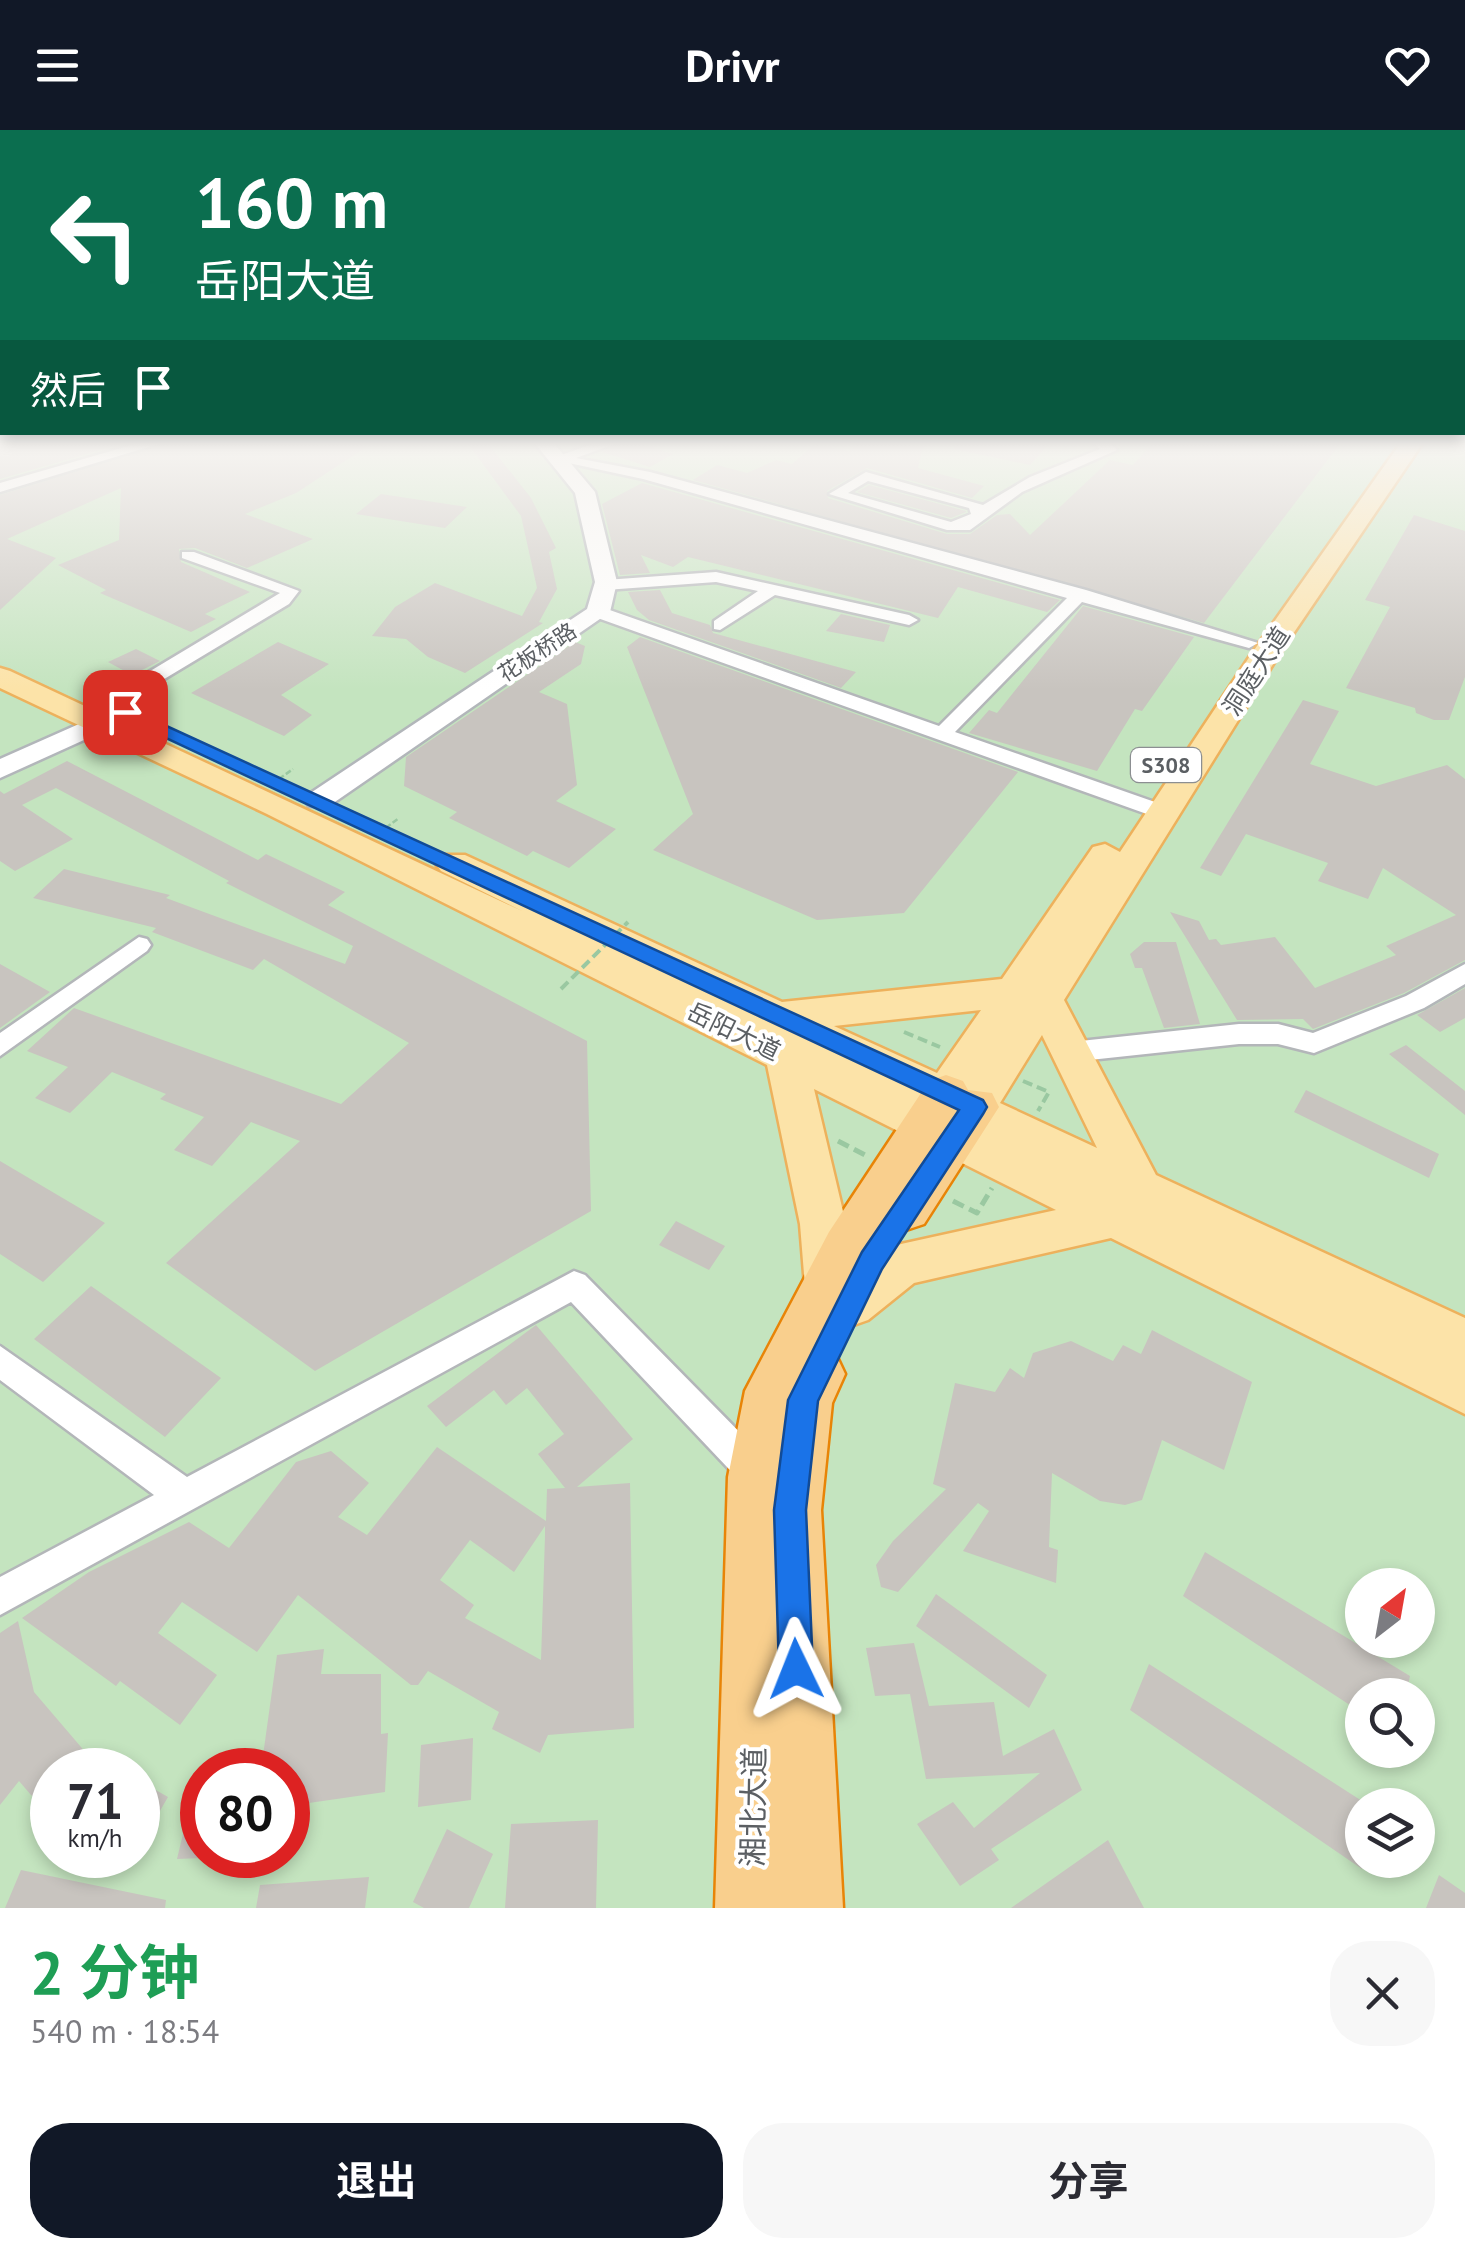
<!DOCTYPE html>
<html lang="zh">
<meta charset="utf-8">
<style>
:root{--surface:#fff;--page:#f7f7f7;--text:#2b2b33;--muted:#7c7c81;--accent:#111827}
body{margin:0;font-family:"PT Sans","Noto Sans SC",sans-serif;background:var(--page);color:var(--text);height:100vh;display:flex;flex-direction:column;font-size:38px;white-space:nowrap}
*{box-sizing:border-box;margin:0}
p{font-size:32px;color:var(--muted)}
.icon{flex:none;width:55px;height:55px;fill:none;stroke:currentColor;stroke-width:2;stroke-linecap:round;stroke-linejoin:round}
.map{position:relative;height:1778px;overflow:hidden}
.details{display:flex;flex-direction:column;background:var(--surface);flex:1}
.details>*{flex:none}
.top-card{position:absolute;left:0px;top:0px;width:1465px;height:305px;box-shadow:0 5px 15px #0003;background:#0b6e4f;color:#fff;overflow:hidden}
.needle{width:65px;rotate:31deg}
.fabs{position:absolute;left:1345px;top:1438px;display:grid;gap:20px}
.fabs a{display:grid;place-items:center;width:90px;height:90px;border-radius:50%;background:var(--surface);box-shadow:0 5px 15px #0003;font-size:50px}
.speed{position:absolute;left:30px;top:1618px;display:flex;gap:20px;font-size:50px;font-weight:700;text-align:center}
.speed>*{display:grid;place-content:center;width:130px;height:130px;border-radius:50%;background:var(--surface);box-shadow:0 5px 15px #0003;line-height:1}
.speed small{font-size:25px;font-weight:400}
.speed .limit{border:15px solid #d22;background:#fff;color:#111}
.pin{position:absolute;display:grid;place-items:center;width:85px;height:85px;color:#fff;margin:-42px;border-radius:20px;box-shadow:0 5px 15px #0006}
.me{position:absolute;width:110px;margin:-55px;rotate:358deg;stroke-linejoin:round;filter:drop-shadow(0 0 8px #0008)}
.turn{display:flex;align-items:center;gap:35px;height:210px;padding:0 30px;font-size:45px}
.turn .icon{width:130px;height:130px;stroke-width:2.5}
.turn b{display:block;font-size:70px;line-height:85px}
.then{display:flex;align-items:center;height:95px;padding:0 30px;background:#0003;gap:20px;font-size:38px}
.round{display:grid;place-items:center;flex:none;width:105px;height:105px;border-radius:40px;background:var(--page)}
.summary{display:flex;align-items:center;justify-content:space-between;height:170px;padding:0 30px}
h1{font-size:60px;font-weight:700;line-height:75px;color:#1e9e55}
.button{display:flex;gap:20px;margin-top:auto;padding:20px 30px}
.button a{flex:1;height:115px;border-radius:40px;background:var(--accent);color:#fff;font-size:40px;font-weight:700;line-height:115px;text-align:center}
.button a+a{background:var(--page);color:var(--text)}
header{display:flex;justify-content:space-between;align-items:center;height:130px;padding:0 30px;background:var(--accent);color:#fff;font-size:45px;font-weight:700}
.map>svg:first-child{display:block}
</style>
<header><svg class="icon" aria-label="menu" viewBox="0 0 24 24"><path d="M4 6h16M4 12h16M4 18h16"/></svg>Drivr<svg class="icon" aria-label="heart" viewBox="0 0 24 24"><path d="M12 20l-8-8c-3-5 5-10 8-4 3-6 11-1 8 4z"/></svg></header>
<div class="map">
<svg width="1465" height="1778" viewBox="0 0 1465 1778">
<rect width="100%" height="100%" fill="#ede9e2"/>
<!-- green -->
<path fill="#c4e4bf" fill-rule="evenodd" d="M0,311H1465V1778H0ZM1362,1455H1418V1510H1362ZM1362,1565H1418V1620H1362ZM52,1640H138V1725H52ZM202,1640H288V1725H202ZM1362,1675H1418V1730H1362Z"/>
<!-- building -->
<path fill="#c8c4bf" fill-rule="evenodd" d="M0,311H132L0,349Z
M175,311H301L322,316L342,311L368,316L296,363L245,384L313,409L247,438L195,418L179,419L181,432L250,462L205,484L216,489L191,502L100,463L106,460L58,435L119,410L121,358L7,409L56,428L0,480V365Z
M466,311H486L531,368L556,418L549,422L557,459L539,492L543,493L465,543L428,527L406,509L372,506L395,477L435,453L522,486L537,458L521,386Z
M626,311H632L673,324L650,337L602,322Z
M860,311L923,316L918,338L984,356L972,368L867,338L827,361L828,368L947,404H970L997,385L1010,384L1030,405L1110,330L1133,335L1154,311H1234L1267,318L1273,311H1342L1204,493L693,350L717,335L747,343L776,330L792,334L815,314L849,321Z
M955,311H1052L1030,335L954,319Z
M642,353L1060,470L1047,482L958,457L938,488L688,427L673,437L641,425L650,443L620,445L602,374Z
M869,355L966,381V382L951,388L857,362Z
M381,364L467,377L445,398L356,384Z
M1414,385L1465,401V547L1449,590H1434L1416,583L1415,578L1346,558L1390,477L1365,470Z
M660,460L672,483L710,495L713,503L856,542L841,558L649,490L637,480L628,462Z
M1083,476L1194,507L1142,581L1135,579L1097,641L969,603L989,580L997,583Z
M841,484L890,495L884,512L826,501Z
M640,507L1018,642L904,783L817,790L653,720L693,684L627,517Z
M278,512L329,534L281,565L312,585L284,606L191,563Z
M575,512L585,516L581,534L539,562L567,574L577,655L556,671L616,699L569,738L533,721L527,726L449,688L457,682L404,656L406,627Z
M136,519L160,531L132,545L108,532Z
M1303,570L1339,581L1310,634L1376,656L1447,635L1465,649V830L1404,863L1313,899L1303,889L1237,890L1170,782L1199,791L1209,810L1216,809L1221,815L1275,807L1315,858L1396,825L1386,816L1456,785L1383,738L1368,769L1318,751L1328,733L1246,704L1221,746L1200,738Z
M67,631L258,730L266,724L345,762L328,775L587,911L591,1081L315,1241L166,1133L300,1011L251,992L212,1036L174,1020L204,987L160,969L166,964L112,942L70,983L35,968L68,937L27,921L74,878L341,974L409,913L264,829L253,840L152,802L156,798L33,768L64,739L170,765L166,768L345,834L353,816L226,753L229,751L56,658L22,675L73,709L15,741L0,731V661L4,664Z
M1144,812H1176L1200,894L1164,898L1142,838H1135L1130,824Z
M0,834L50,862L0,898Z
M1465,858V888L1440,902L1417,885Z
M1406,915L1465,961V985L1389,924Z
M1306,960L1439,1024L1429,1048L1294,982Z
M0,1031L105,1093L43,1152L0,1124Z
M676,1091L725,1116L709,1140L659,1115Z
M91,1156L221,1248L165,1307L34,1209Z
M536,1195L633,1309L577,1357L630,1353L634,1598L548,1605L540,1623L492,1599L499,1582L428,1541L418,1555H411L298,1465L257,1522L182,1472L158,1503L217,1545L180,1595L120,1551L116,1556L22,1488L89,1442L189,1392L229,1418L296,1332L331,1321L369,1353L338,1387L367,1405L437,1317L546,1391L547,1359L565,1358L538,1324L564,1304L527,1258L506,1275L494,1260L446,1297L427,1276ZM545,1396V1406L541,1530L465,1488L474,1475L440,1450L470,1410L514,1442Z
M1152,1200L1252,1252L1224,1340L1162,1310L1142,1370L1125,1375L1100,1371L1052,1343L1049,1417L1058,1420L1056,1453L963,1421L989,1381L978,1373L898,1462L881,1457L876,1435L893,1411L946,1359L933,1354L955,1253L995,1262L1010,1238L1024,1248L1033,1223L1071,1211L1113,1231L1123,1215L1141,1224Z
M1205,1422L1410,1546L1406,1565H1362V1583L1183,1466Z
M936,1464L1047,1545L1029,1578L916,1496Z
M18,1491L34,1562L87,1624L118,1640H52V1677L31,1665L19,1651L0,1675V1503Z
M914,1513L929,1576L994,1572L1003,1626L1054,1599L1082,1660L991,1719L999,1730L960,1756L917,1694L953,1672L974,1698L1040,1643L926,1649L910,1564L875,1566L866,1518Z
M324,1519L321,1544H381V1604L388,1603L385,1662L288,1676V1640H261L277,1525Z
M1149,1534L1362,1671V1739L1130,1580Z
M473,1608L471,1670L418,1677L421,1615Z
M196,1649H202V1728L177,1729Z
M138,1650L168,1667L138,1719Z
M598,1690L596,1778H505L511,1694Z
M447,1699L493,1724L469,1778H424L413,1772Z
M1108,1710L1144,1778H1011Z
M21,1740L166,1770L165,1778H5Z
M1439,1745L1465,1763V1778H1426Z
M369,1747L365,1778H256L260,1755Z"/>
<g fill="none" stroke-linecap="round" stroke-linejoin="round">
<!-- street casing -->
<g stroke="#b3b6b9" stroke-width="5">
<path id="street" d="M146,311H168L0,362V353Z
M601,311H622L576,328L650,342L1086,460L1258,513L1249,518L1082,472L955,602L1172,678L1175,683L1172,688H1158L592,486V478H604L939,596L1067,468L643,349L550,329Z
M1092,311H1108L1117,320L1022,362L970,400H947L829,364L866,342L983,375L1030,347L1100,319ZM868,351L969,378L971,384L951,392L848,363Z
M182,422H194L299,461L289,474L116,578H102V570L280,463L182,428Z
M716,442L909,485L918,490L909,495L775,465L720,500L714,499V491L758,461L716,452L605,460L597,455L605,450Z
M139,807L147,809L151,815L147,821L0,926V903Z
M1465,834V854L1424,878L1314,923L1278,914H1239L1071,932L1062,929L1058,922L1062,915L1071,912L1239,894H1278L1313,903L1406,866Z
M574,1141L585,1145L768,1331L773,1343L768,1355L756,1360L744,1355L571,1172L0,1485V1447L154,1365L0,1250V1216L187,1347Z"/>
</g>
<!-- secondary casing -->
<g stroke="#b2b6ba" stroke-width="5">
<path id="secondary" d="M533,311H552L595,362L617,452L610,482L329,676H309L305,670L309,664L587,479L595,452L575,363Z
M97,586L110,594L106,600L0,648V629Z"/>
</g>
<!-- primary casing -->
<g stroke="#edb15c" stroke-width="5">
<path id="primary" d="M1402,311H1424L1280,523L1064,870L1156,1045L1465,1188V1284L1111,1108L914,1153L868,1190L851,1196L834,1190L828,1177L812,1171L805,1156L800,1094L767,935L267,684L0,558V538L10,541L522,781L441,741L435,733L441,725H465L782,872L1002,849L1093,717L1105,714L1120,722L1252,523ZM981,880L937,943L834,896ZM1042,905L1097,1018L1000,973ZM814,959L1056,1080L901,1114L884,1120L852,1144L846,1094Z"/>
</g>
<!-- highway casing -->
<g stroke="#e88407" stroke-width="5">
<path id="highway" d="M946,945L963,951L968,960L992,963L999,977L924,1094L906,1100L891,1095L825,1220L836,1225L845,1244L832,1273L821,1380L843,1778H715L728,1347L745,1261L829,1102L929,951Z"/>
</g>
<!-- path-far2 -->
<path stroke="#9ac8a1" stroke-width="2.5" stroke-dasharray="6 2.5" stroke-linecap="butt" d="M272,654L293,639
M379,703L399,688"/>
<!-- path-far1 -->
<path stroke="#9ac8a1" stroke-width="4" stroke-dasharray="10 5" stroke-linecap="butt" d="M904,902L940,917
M1023,951L1049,962L1038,981"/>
<!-- path -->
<path stroke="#9ac8a1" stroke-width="5" stroke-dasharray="12 6" stroke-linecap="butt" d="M838,1011L865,1025
M953,1071L977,1083L992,1058"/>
<!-- street -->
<use href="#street" fill="#fff" fill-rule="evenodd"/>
<!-- secondary -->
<use href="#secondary" fill="#fff" fill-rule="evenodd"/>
<!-- primary -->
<use href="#primary" fill="#fce3a8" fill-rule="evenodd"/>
<!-- highway -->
<use href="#highway" fill="#f9cf8d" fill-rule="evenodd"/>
<!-- path-bridge -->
<path stroke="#9ac8a1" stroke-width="4" stroke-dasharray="10 5" stroke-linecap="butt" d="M561,859L628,792"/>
</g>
<!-- sky -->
<linearGradient id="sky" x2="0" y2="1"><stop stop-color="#8cc6f0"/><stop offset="0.56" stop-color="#f7f5f2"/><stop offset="1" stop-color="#f7f5f2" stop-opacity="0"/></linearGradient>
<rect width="1465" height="560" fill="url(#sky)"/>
<!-- route -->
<path fill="#1a73e8" stroke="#114b97" stroke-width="2.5" d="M125,577L983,970L987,977L983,984L882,1139L818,1271L806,1380L813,1539L808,1551L796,1556L784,1551L779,1539L774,1380L788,1270L862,1122L959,980L119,586V578Z"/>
<g text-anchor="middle" stroke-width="8" stroke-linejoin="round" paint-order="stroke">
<!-- far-street labels -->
<g font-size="22" fill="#5b5f63" stroke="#fff">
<text transform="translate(537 522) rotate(-33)" y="8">花板桥路</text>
</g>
<!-- shield labels -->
<rect fill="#fff" stroke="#8c8f92" stroke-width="2.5" x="1131" y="618" width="70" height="34" rx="8"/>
<g font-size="22" font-weight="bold" fill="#5b5f63">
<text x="1166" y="643">S308</text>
</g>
<!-- street labels -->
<g font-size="25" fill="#5b5f63" stroke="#fff">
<text transform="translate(1256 541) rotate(-57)" y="9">洞庭大道</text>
<text transform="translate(734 901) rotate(26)" y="9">岳阳大道</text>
</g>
<!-- near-street labels -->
<g font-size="30" fill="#5b5f63" stroke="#fff">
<text transform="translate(754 1677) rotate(-89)" y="10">湘北大道</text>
</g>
</g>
</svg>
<div class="fabs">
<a><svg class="needle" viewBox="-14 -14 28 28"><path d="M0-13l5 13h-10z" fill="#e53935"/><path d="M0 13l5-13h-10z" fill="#7c7c81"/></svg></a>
<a><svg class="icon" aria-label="search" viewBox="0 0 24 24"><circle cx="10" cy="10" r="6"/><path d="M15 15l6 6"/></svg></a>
<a><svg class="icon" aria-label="layers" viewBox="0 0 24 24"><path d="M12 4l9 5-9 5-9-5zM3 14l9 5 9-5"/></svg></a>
</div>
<div class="speed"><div>71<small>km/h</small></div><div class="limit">80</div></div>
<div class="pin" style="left:125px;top:582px;background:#d93025"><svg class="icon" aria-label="arrive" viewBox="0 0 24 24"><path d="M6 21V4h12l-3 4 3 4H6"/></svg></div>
<svg class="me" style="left:796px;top:1539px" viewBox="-20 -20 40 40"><path d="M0-17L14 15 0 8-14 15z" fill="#1a73e8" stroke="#fff" stroke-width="4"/></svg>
<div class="top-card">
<div class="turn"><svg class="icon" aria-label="left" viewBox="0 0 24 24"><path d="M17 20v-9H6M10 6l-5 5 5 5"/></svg><div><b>160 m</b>岳阳大道</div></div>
<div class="then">然后<svg class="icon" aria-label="arrive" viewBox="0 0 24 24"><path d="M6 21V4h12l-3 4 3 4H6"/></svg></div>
</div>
</div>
<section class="details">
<div class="summary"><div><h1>2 分钟</h1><p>540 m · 18:54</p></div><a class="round"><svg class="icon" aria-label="close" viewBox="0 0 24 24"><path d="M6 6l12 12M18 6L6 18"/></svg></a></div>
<div class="button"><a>退出</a><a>分享</a></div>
</section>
